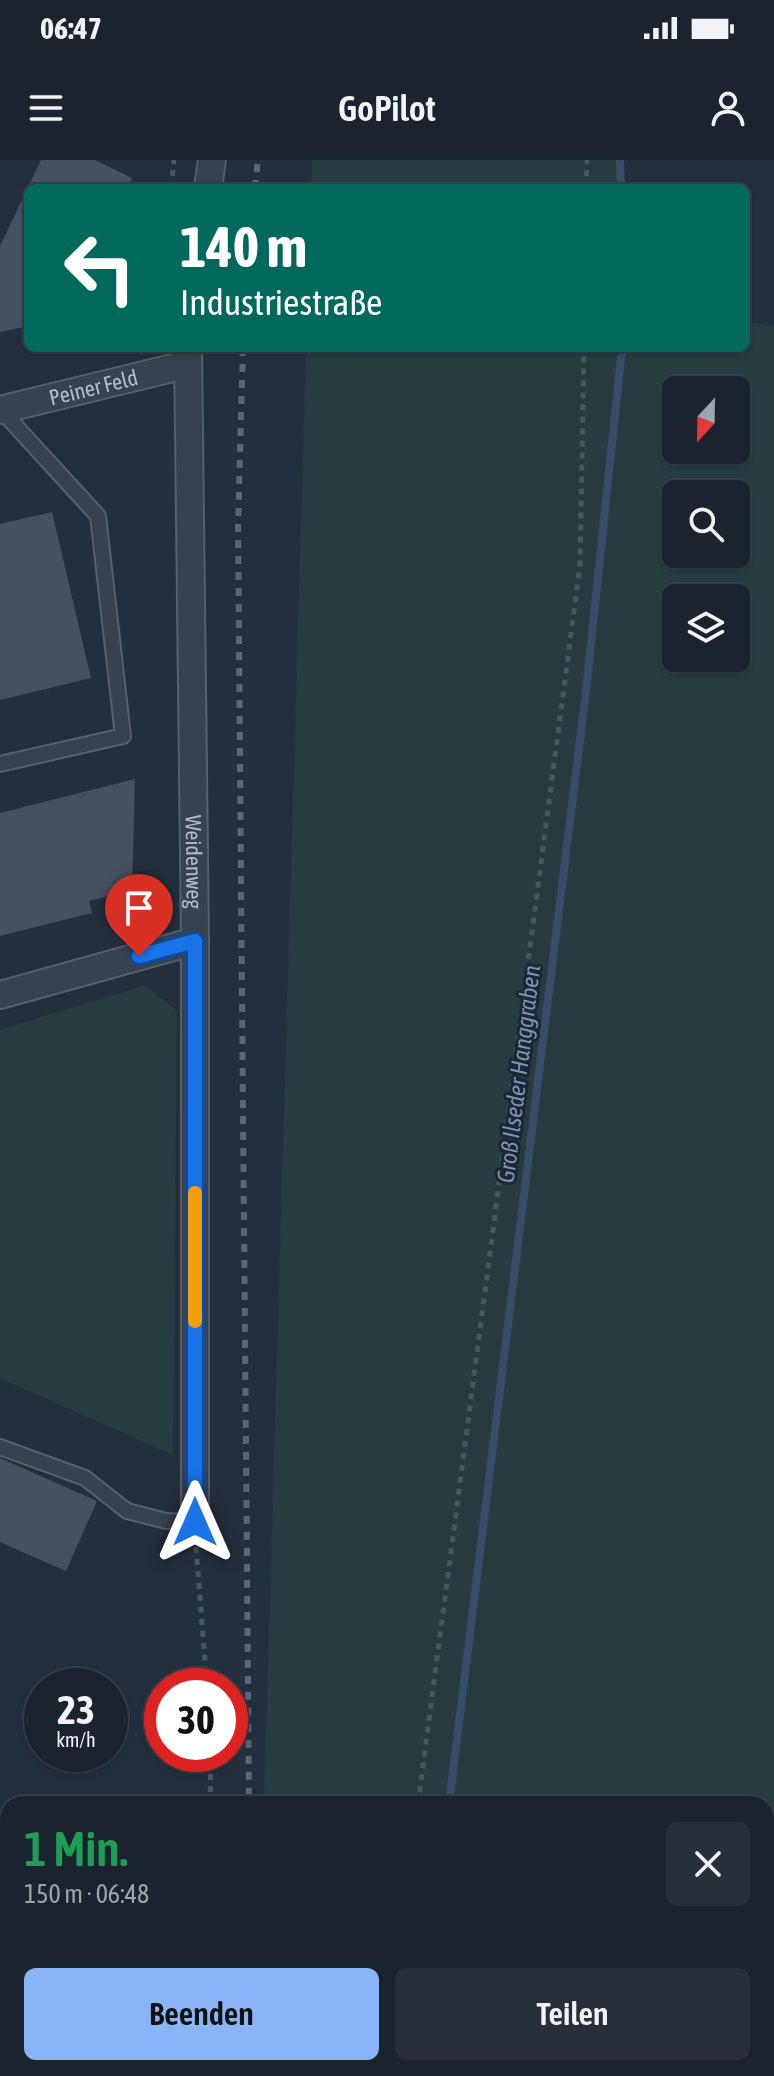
<!DOCTYPE html>
<html lang="de">
<meta charset="utf-8">
<style>
:root{--surface:#1b232e;--page:#282f3a;--text:#f1f3f6;--muted:#a0a4aa;--line:#39404a;--accent:#8ab4f8}
body{margin:0;font-family:"Asap Condensed",sans-serif;background:var(--page);color:var(--text);height:100vh;display:flex;flex-direction:column;font-size:30px;white-space:nowrap}
*{box-sizing:border-box;margin:0}
p{font-size:26px;color:var(--muted)}
.icon{flex:none;width:44px;height:44px;fill:none;stroke:currentColor;stroke-width:2;stroke-linecap:round;stroke-linejoin:round}
.map{position:relative;flex:1;overflow:hidden}
.drawer{position:absolute;left:0px;top:1636px;width:774px;height:280px;display:flex;flex-direction:column;background:var(--surface);border-radius:24px 24px 0 0;box-shadow:0 2px 6px #0004,0 0 0 2px var(--line)}
.drawer>*{flex:none}
.guide{position:absolute;left:24px;top:24px;width:726px;height:168px;border-radius:12px;box-shadow:0 2px 6px #0004,0 0 0 2px var(--line);background:#00695c;color:#fff;overflow:hidden}
.needle{width:52px;rotate:202deg}
.buttons{position:absolute;left:662px;top:216px;display:grid;gap:16px}
.buttons a{display:grid;place-items:center;width:88px;height:88px;border-radius:12px;background:var(--surface);box-shadow:0 2px 6px #0004,0 0 0 2px var(--line);font-size:40px}
.speed{position:absolute;left:24px;top:1508px;display:flex;gap:16px;font-size:40px;font-weight:700;text-align:center}
.speed>*{display:grid;place-content:center;width:104px;height:104px;border-radius:50%;background:var(--surface);box-shadow:0 2px 6px #0004,0 0 0 2px var(--line);line-height:1}
.speed small{font-size:20px;font-weight:400}
.speed .limit{border:12px solid #d22;background:#fff;color:#111}
.pin{position:absolute;display:grid;place-items:center;width:68px;height:68px;color:#fff;margin:-82px -34px;border-radius:50% 50% 50% 0;rotate:-45deg;box-shadow:0 0 8px #0007}
.pin .icon{rotate:45deg}
.me{position:absolute;width:88px;margin:-44px;rotate:0deg;stroke-linejoin:round;filter:drop-shadow(0 0 6px #0008)}
.turn{display:flex;align-items:center;gap:28px;height:168px;padding:0 24px;font-size:36px}
.turn .icon{width:104px;height:104px;stroke-width:2.5}
.turn b{display:block;font-size:56px;line-height:68px}
.round{display:grid;place-items:center;flex:none;width:84px;height:84px;border-radius:12px;background:var(--page)}
.head{display:flex;align-items:center;justify-content:space-between;height:136px;padding:0 24px}
h1{font-size:48px;font-weight:600;line-height:60px;color:#1e9e55}
.primary-button{display:flex;gap:16px;margin-top:auto;padding:16px 24px}
.primary-button a{flex:1;height:92px;border-radius:12px;background:var(--accent);color:#111;font-size:32px;font-weight:600;line-height:92px;text-align:center}
.primary-button a+a{background:var(--page);color:var(--text)}
.status{display:flex;justify-content:space-between;align-items:center;height:56px;padding:0 40px;background:var(--surface);direction:ltr}
.status svg{height:22px;fill:currentColor}
header{display:flex;justify-content:space-between;align-items:center;height:104px;padding:0 24px;background:var(--surface);font-size:36px;font-weight:600}
.map>svg:first-child{display:block}
</style>
<div class="status"><b>06:47</b><svg viewBox="0 0 49 12"><path d="M0 12V9h3v3zM5 12V6h3v6zM10 12V3h3v9zM15 12V0h3v12zM26 1h20v11H26zM47 4h2v5h-2z"/></svg></div>
<header><svg class="icon" aria-label="menu" viewBox="0 0 24 24"><path d="M4 6h16M4 12h16M4 18h16"/></svg>GoPilot<svg class="icon" aria-label="person" viewBox="0 0 24 24"><circle cx="12" cy="8" r="4"/><path d="M4 21q1-7 8-7t8 7"/></svg></header>
<div class="map">
<svg width="774" height="1916" viewBox="0 0 774 1916">
<rect width="100%" height="100%" fill="#242f3e"/>
<!-- green -->
<path fill="#263c3f" fill-rule="evenodd" d="M312,0H624L623,28H311Z
M746,162L774,166V1916H257L258,1908H766V1644H264L306,188H746ZM676,230H736V290H676ZM676,334H736V394H676ZM676,438H736V498H676Z
M145,825L177,851L173,1295L0,1218V870Z"/>
<g fill="none" stroke-linecap="round" stroke-linejoin="round">
<!-- stream -->
<path stroke="#394c67" stroke-width="8" d="M620,0L621,28
M449,1644L586,531L622,188
M416,1916L417,1908"/>
</g>
<!-- building -->
<path fill="#455162" d="M41,0H95L132,18L127,28H28V166L0,172V86Z
M52,352L91,518L0,540V364Z
M135,619L132,730L89,741L92,753L0,776V653Z
M0,1298L97,1341L66,1411L0,1382Z"/>
<g fill="none" stroke-linecap="round" stroke-linejoin="round">
<!-- lane casing -->
<g stroke="#565f6c" stroke-width="18">
<path id="lane" d="M0,604L123,576L98,356L1,250
M0,1287L85,1318L127,1351L166,1361L195,1362"/>
</g>
<!-- street casing -->
<g stroke="#565f6c" stroke-width="30">
<g id="street">
<path d="M208,28L212,0"/>
<path id="s1" d="M188,188L195,781V1362"/>
<path id="s2" d="M0,250L185,205"/>
<path d="M0,835L195,781"/>
</g>
</g>
<!-- path -->
<path stroke="#44595c" stroke-width="5" stroke-dasharray="6 6" stroke-linecap="butt" d="M171,28L174,0
M586,28L587,0
M196,1387L207,1526
M210,1644L211,1594
M418,1644L580,405L584,188
M207,1916L208,1908
M382,1916L383,1908"/>
<!-- lane -->
<use href="#lane" stroke="#38414e" stroke-width="14"/>
<!-- street -->
<use href="#street" stroke="#38414e" stroke-width="26"/>
<!-- rail -->
<path stroke="#5a6575" stroke-width="6" stroke-dasharray="8 8" stroke-linecap="butt" d="M255,28L258,0
M243,188L238,366L249,1644
M250,1916V1908"/>
</g>
<g fill="none" stroke-linecap="round" stroke-linejoin="round">
<!-- route casing -->
<g stroke="#114b97" stroke-width="20">
<path id="route" d="M139,796L195,781V1362"/>
</g>
<!-- route -->
<use href="#route" stroke="#1a73e8" stroke-width="14"/>
<!-- slow -->
<path stroke="#f59e0b" stroke-width="14" d="M195,1033V1161"/>
</g>
<g text-anchor="middle" stroke-width="6" stroke-linejoin="round" paint-order="stroke">
<!-- street labels -->
<g font-size="22" fill="#b4bcc9" stroke="#1d2633">
<text dy="8" stroke="none"><textPath href="#s2" startOffset="96">Peiner Feld</textPath></text>
<text dy="8" stroke="none"><textPath href="#s1" startOffset="514">Weidenweg</textPath></text>
</g>
<!-- water labels -->
<g font-size="24" font-style="italic" fill="#7c92b1" stroke="#1d2633">
<text transform="translate(519 914) rotate(-83)" y="8">Groß Ilseder Hanggraben</text>
</g>
</g>
</svg>
<div class="buttons">
<a><svg class="needle" viewBox="-14 -14 28 28"><path d="M0-13l5 13h-10z" fill="#e53935"/><path d="M0 13l5-13h-10z" fill="#a0a4aa"/></svg></a>
<a><svg class="icon" aria-label="search" viewBox="0 0 24 24"><circle cx="10" cy="10" r="6"/><path d="M15 15l6 6"/></svg></a>
<a><svg class="icon" aria-label="layers" viewBox="0 0 24 24"><path d="M12 4l9 5-9 5-9-5zM3 14l9 5 9-5"/></svg></a>
</div>
<div class="speed"><div>23<small>km/h</small></div><div class="limit">30</div></div>
<div class="pin" style="left:139px;top:796px;background:#d93025"><svg class="icon" aria-label="arrive" viewBox="0 0 24 24"><path d="M6 21V4h12l-3 4 3 4H6"/></svg></div>
<svg class="me" style="left:195px;top:1362px" viewBox="-20 -20 40 40"><path d="M0-17L14 15 0 8-14 15z" fill="#1a73e8" stroke="#fff" stroke-width="4"/></svg>
<div class="guide">
<div class="turn"><svg class="icon" aria-label="left" viewBox="0 0 24 24"><path d="M17 20v-9H6M10 6l-5 5 5 5"/></svg><div><b>140 m</b>Industriestraße</div></div>
</div>
<section class="drawer">
<div class="head"><div><h1>1 Min.</h1><p>150 m · 06:48</p></div><a class="round"><svg class="icon" aria-label="close" viewBox="0 0 24 24"><path d="M6 6l12 12M18 6L6 18"/></svg></a></div>
<div class="primary-button"><a>Beenden</a><a>Teilen</a></div>
</section>
</div>
